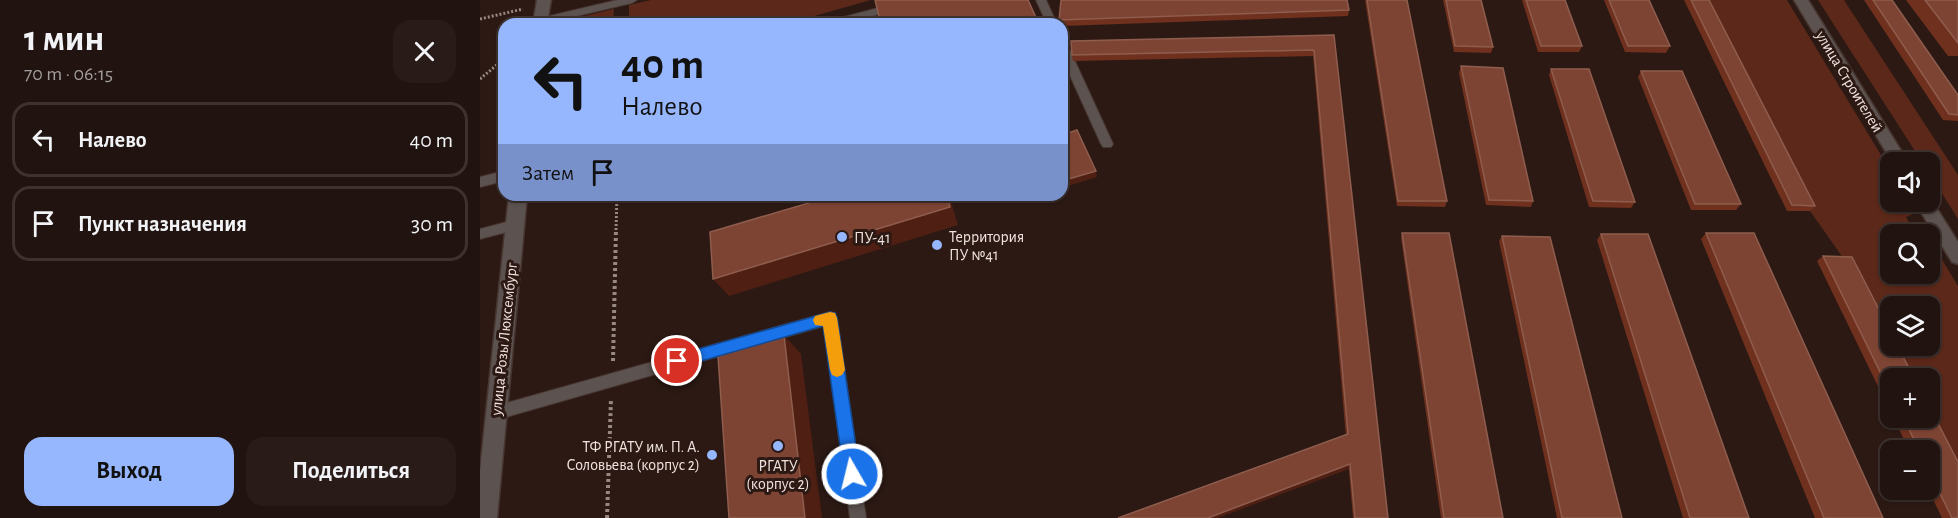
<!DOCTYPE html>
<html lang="ru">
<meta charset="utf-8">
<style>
:root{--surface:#21130f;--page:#291c18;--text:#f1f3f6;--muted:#a29e9e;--line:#3e322f;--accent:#96b6fd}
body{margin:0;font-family:"Alegreya Sans",sans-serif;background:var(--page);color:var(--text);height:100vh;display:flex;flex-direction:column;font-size:22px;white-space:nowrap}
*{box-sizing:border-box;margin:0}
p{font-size:20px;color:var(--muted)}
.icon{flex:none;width:33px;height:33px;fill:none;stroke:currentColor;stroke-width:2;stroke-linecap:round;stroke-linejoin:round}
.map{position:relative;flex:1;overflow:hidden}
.panel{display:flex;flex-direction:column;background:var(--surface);width:480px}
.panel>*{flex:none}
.guide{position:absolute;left:18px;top:18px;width:570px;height:183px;border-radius:18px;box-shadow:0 2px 4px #0004,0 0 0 2px var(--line);background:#96b6fd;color:#111;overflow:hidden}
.fabs{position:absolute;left:1400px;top:152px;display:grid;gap:12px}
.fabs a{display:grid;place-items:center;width:60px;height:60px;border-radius:12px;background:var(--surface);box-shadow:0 2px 4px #0004,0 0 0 2px var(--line);font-size:30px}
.pin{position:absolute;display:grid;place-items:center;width:51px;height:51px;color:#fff;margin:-26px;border:3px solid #fff;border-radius:50%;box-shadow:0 2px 6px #0007}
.me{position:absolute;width:66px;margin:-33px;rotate:352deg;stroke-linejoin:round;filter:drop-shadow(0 0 4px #0008)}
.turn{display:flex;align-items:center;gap:21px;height:126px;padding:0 24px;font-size:27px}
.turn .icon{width:78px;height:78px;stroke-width:2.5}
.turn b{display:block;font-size:42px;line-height:51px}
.then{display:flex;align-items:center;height:57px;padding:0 24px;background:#0003;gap:12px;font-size:22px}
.round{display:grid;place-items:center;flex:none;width:63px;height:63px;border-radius:18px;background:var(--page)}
.summary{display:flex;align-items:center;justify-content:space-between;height:102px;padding:0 24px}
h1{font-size:36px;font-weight:700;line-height:45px}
.button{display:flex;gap:12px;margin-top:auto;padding:12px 24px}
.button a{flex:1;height:69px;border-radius:18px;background:var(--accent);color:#111;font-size:24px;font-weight:700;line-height:69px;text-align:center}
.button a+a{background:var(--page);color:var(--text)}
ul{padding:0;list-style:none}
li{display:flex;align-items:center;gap:18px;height:75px;margin:0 12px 9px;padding:0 12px;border:3px solid var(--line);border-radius:18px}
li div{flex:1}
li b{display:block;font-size:22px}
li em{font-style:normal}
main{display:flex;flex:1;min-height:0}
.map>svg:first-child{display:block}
</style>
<main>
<section class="panel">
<div class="summary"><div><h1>1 мин</h1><p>70 m · 06:15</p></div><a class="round"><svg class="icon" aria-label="close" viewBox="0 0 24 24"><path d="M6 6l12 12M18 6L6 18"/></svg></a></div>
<ul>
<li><svg class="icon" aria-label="left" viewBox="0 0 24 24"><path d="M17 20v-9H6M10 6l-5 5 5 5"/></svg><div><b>Налево</b></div><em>40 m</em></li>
<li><svg class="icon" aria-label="arrive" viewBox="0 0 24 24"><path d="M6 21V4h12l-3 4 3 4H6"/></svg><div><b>Пункт назначения</b></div><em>30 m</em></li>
</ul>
<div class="button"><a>Выход</a><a>Поделиться</a></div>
</section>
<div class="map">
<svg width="1478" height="518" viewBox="0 0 1478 518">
<rect width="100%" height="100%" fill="#2c1914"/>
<!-- green -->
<path fill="#5b2819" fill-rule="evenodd" d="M171,0H391L306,24H149V5Z
M1222,0H1307L1410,170V201H1429L1436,213L1426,217L1433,230L1447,234H1410V273H1449V238L1478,286V483L1449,417V378H1425L1366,262L1330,211ZM1410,306H1449V345H1410Z
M1338,0H1364L1478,175V219L1449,173V162H1442Z
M134,9L133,24H86L96,18Z"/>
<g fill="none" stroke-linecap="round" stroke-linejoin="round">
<!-- lane casing -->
<g stroke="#473530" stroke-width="2">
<path id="lane" d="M137,0H157L152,3L63,24L57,23L56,21L61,18Z
M428,0H446L445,2L362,24H344L345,22Z
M556,0H566L577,24H567Z
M582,42L588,46L633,144L631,147H623L621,144L582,58Z
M24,171V181L0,187V177Z
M34,220L39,221L41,225L39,229L0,239V229Z
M350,312L355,314L357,318L386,518H370L344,326L16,420L11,418L8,413L11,408L16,406Z"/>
</g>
<!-- street casing -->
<g stroke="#473530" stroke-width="3">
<path id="street" d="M57,0H71L67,24H53Z
M1314,0H1328L1428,162H1412Z
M29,195H47L17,518H0V471Z
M1449,196L1478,242V264L1472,262L1434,201H1449Z"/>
</g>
<!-- path-far1 -->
<path stroke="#978883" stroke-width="3" stroke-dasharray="2 2" stroke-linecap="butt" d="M0,19L43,9
M0,79L24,59
M136,230L137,195"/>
<!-- path -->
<path stroke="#978883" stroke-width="4" stroke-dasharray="3 3" stroke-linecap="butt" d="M133,361L136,229
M127,518L131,399"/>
<!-- lane -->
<use href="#lane" fill="#5c524f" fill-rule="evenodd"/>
<!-- street -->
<use href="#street" fill="#5c524f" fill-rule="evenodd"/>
</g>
<!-- wall -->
<path fill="#6f301e" d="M885,0H927L967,201L965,207L917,206Z
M963,0H1001L1013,47L1011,53L974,52Z
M1042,0H1085L1102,46L1099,52H1058Z
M1124,0H1169L1190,46L1186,53L1145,52Z
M1204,0H1229L1335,206L1330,211H1307Z
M1384,0H1412L1478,95V121L1463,120Z
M1426,0H1478V56H1468Z
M869,10L868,16L582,26V24H580L579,20Z
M854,35L908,518H873L833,56L593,61L592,55Z
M981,66L1053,201L1051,207L1006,205L979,73Z
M1071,69L1155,202L1151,208L1109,207L1069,75Z
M1161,71L1261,204L1256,210H1211L1158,77Z
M922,233L1023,518H961L921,238Z
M1226,233L1403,518H1335L1221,239Z
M1121,234L1269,518H1203L1117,240Z
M1022,236L1142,518H1077L1019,241Z
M1343,256L1410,378V411L1337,261Z
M1413,417H1449L1478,518H1462L1448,489H1449V450H1429Z"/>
<!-- shaded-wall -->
<path fill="#4e1f12" d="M585,83L589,103L582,105V84Z
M616,171L617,177L582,188V181Z
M467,195H469L478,225L249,296L233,279Z
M304,335L321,354L342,518H325Z
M870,464L869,469L738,518H728Z"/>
<!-- building -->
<path fill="#7d4433" stroke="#8f5d4e" stroke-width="1.5" d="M395,0H548L559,24H401Z
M581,0H867L869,10L579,20Z
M887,0H927L967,201H918Z
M966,0H1001L1013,47L975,46Z
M1046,0H1085L1102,46H1061Z
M1129,0H1169L1190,46H1148Z
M1211,0H1229L1335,206L1312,205Z
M1393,0H1412L1478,95V115L1469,114Z
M1445,0H1478V43Z
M854,35L908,518H875L870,464L728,518H638L868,434L834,50L592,55L591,41Z
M981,66L1023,68L1053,201L1009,200Z
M1071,69H1109L1155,202L1113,201Z
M1161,71H1202L1261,204H1215Z
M597,130L616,171L582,181V135Z
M338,195H467L470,207L233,279L230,232L339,200Z
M922,233H969L1023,518H964Z
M1226,233H1274L1403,518H1344Z
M1121,234H1168L1269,518H1210Z
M1022,236L1070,237L1142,518H1082Z
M1343,256L1372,257L1410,331V345H1417L1434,378H1410V392Z
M304,335L325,518H249L238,356Z
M1449,406L1478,462V518H1472L1449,471V450H1439L1423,417H1449Z"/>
<!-- route -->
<path fill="#1a73e8" stroke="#114b97" stroke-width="1.5" d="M350,312L355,313L357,318L380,474L378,479L372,481L366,479L364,474L343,326L197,368L192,366L190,361L192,357L197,355Z"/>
<!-- slow -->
<path fill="#f59e0b" d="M350,312L355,313L357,318L365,370L362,375L357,377L352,375L350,370L343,326L335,325L333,320L335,316Z"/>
<!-- markers -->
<g fill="#96b6fd" stroke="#2c1914" stroke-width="2">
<circle cx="362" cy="237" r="6"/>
<circle cx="457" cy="245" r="6"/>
<circle cx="298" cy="446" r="6"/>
<circle cx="232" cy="455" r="6"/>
</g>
<g text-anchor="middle" stroke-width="6" stroke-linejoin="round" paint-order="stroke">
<!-- street labels -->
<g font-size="16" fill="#f0e3df" stroke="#2c1914">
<text transform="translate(1370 81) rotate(59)" y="6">улица Строителей</text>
<text transform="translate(23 339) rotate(-84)" y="6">улица Розы Люксембург</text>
</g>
<!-- poi labels -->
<g font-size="16" fill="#f0e3df" stroke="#2c1914" text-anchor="start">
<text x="469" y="242">Территория<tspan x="469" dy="18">ПУ №41</tspan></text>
<text x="374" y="243">ПУ-41</text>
<text x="220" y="452" text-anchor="end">ТФ РГАТУ им. П. А.<tspan x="220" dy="18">Соловьева (корпус 2)</tspan></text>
<text x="298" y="471" text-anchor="middle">РГАТУ<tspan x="298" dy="18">(корпус 2)</tspan></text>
</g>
</g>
</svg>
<div class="fabs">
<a><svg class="icon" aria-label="sound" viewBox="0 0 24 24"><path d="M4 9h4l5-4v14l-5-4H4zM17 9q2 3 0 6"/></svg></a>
<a><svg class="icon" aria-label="search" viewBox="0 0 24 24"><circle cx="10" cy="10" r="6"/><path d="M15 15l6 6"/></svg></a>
<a><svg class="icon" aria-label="layers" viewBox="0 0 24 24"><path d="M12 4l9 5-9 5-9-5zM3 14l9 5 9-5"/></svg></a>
<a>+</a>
<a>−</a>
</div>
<div class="pin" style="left:197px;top:361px;background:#d93025"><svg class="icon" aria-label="arrive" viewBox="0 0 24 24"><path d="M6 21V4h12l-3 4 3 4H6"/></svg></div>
<svg class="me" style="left:372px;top:474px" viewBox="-20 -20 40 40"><circle r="17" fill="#1a73e8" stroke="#fff" stroke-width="3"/><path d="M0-11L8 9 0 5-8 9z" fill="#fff"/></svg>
<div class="guide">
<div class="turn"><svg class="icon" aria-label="left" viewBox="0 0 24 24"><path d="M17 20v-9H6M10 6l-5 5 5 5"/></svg><div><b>40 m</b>Налево</div></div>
<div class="then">Затем<svg class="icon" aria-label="arrive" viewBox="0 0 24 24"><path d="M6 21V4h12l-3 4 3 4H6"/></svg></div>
</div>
</div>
</main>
